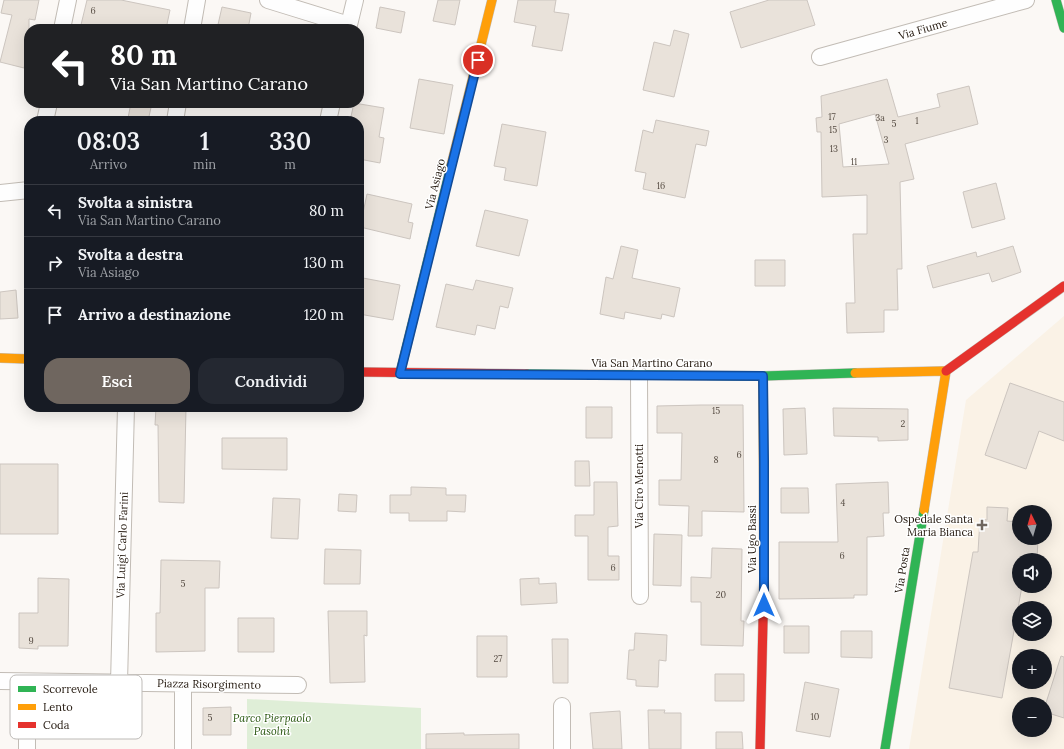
<!DOCTYPE html>
<html lang="it">
<meta charset="utf-8">
<style>
:root{--surface:#171b24;--page:#242831;--text:#f1f3f6;--muted:#9ea1a6;--line:#363941;--accent:#6f665f}
body{margin:0;font-family:Lora,serif;background:var(--page);color:var(--text);height:100vh;display:flex;flex-direction:column;font-size:15px;white-space:nowrap}
*{box-sizing:border-box;margin:0}
p{font-size:13px;color:var(--muted)}
.icon{flex:none;width:22px;height:22px;fill:none;stroke:currentColor;stroke-width:2;stroke-linecap:round;stroke-linejoin:round}
.map{position:relative;flex:1;overflow:hidden}
.side{position:absolute;left:24px;top:116px;width:340px;height:296px;display:flex;flex-direction:column;background:var(--surface);border-radius:16px;box-shadow:0 4px 16px #0002}
.side>*{flex:none}
.guide{position:absolute;left:24px;top:24px;width:340px;height:84px;border-radius:16px;box-shadow:0 4px 16px #0002;background:#202124;color:#fff;overflow:hidden}
.needle{width:26px;rotate:355deg}
.tools{position:absolute;left:1012px;top:505px;display:grid;gap:8px}
.tools a{display:grid;place-items:center;width:40px;height:40px;border-radius:50%;background:var(--surface);box-shadow:0 4px 16px #0002;font-size:20px}
.pin{position:absolute;display:grid;place-items:center;width:34px;height:34px;color:#fff;margin:-17px;border:2px solid #fff;border-radius:50%;box-shadow:0 1px 4px #0007}
.me{position:absolute;width:44px;margin:-22px;rotate:0deg;stroke-linejoin:round;filter:drop-shadow(0 0 3px #0008)}
.turn{display:flex;align-items:center;gap:14px;height:84px;padding:0 20px;font-size:18px}
.turn .icon{width:52px;height:52px;stroke-width:2.5}
.turn b{display:block;font-size:28px;line-height:34px}
.eta{display:flex;justify-content:space-evenly;align-items:center;height:68px;text-align:center}
.eta b{font-size:24px;font-weight:600;line-height:28px}
.cta{display:flex;gap:8px;margin-top:auto;padding:8px 20px}
.cta a{flex:1;height:46px;border-radius:16px;background:var(--accent);color:#fff;font-size:16px;font-weight:600;line-height:46px;text-align:center}
.cta a+a{background:var(--page);color:var(--text)}
ul{padding:0;list-style:none}
li{display:flex;align-items:center;gap:12px;height:52px;padding:0 20px;border-top:1px solid var(--line)}
li div{flex:1}
li b{display:block;font-size:15px}
li em{font-style:normal}
.map>svg:first-child{display:block}
</style>
<div class="map">
<svg width="1064" height="749" viewBox="0 0 1064 749">
<rect width="100%" height="100%" fill="#fbf8f5"/>
<!-- medical -->
<path fill="#faf2e6" fill-rule="evenodd" d="M1064,316V749H909L966,400ZM1019,512H1045V538H1019ZM1019,560H1045V586H1019ZM1019,608H1045V634H1019ZM1019,656H1045V682H1019ZM1019,704H1045V730H1019Z"/>
<!-- green -->
<path fill="#dfeed7" d="M247,699L421,708V749H247Z"/>
<!-- building -->
<path fill="#e9e2da" stroke="#ccc5bf" fill-rule="evenodd" d="M4,0H39L35,20L29,19V47L24,68L0,62L12,15L1,13Z
M87,0H121L170,10L166,29H80Z
M438,0H460L455,25L433,21Z
M518,0H556L554,12L569,14L562,51L532,46L536,26L514,22Z
M769,0H807L815,25L741,48L730,12Z
M222,7L251,13L248,29H217Z
M380,7L405,12L401,33L376,28Z
M674,30L689,34L674,97L643,90L654,42L670,46Z
M419,79L453,85L444,134L410,128Z
M887,79L898,117L940,107L937,94L969,86L978,124L905,144L914,179L900,182L902,269H897L898,310H884V332L847,333L846,303H855L853,234H867V195L822,197L821,132H817L816,118L822,117L821,96ZM875,114L889,164L843,167L839,124Z
M131,103H152L148,121L128,118Z
M354,103L384,108L379,137L384,138L380,163L359,159V121H350Z
M656,120L709,131L706,146L696,144L685,198L643,189L646,173L635,171L643,130L653,133Z
M502,124L546,132L537,186L504,180L506,168L494,166Z
M996,183L1005,219L972,228L963,192Z
M367,194L412,204L408,222L413,223L410,239L360,227Z
M485,210L528,220L519,256L476,246Z
M621,246L638,250L632,278L680,288L674,317L662,314L661,319L625,312L624,319L600,314L606,277L613,279Z
M1013,246L1021,272L992,282L989,273L933,288L927,266L976,252L977,257Z
M755,260H785V286H755Z
M363,278L400,285L393,320L359,314V297Z
M476,280L513,288L508,308L500,306L495,329L477,325L475,335L436,327L446,284L473,290Z
M16,290L18,318L0,319V292Z
M1010,383L1064,402V441L1039,431L1026,469L985,455Z
M701,405H743L744,512L702,511V536H688L689,506L659,505V480H681L682,433H657V406Z
M156,407H186L184,503L159,502L158,425H155Z
M586,407H612V438H586Z
M805,408L807,454L784,455L783,409Z
M833,408L908,409V440L878,441V437L834,436Z
M222,438H287V470L222,469Z
M575,461H589L590,486H575Z
M0,464H58V534H0Z
M594,482H617L618,526L608,527V556H619V580H588V536H575V515H594Z
M888,482L889,513H883L884,536L867,537V595H854V598L779,599V542H838L836,484Z
M411,487L446,488V495H466L465,512L447,511V521H409V513H390V495H411Z
M781,488H808L809,513H781Z
M339,494L357,495L356,512L338,511Z
M273,498L300,499L298,539L271,538Z
M987,507L1008,508L1007,521L1019,522V538H1038L1037,560H1019V586H1022L1002,698L949,688L973,552H978L980,519L987,520Z
M654,534L682,535L681,586L653,585Z
M712,548L742,549L741,621H744L743,646L701,645V602H691V577L711,578Z
M325,549L361,550L360,584H324Z
M161,560L220,561L219,588H205V651L156,652V613H160Z
M38,578L69,579L68,646H38V649L19,648V613H38Z
M539,578V584L556,583L557,603L521,605L520,579Z
M328,611H367V636L364,635L365,682L330,683Z
M238,618H274V652H238Z
M784,626H809V653H784Z
M841,631H872V658L841,657Z
M635,633L667,635L666,661L659,660L658,687L636,686V680L627,679L629,650H634Z
M477,636H507V677H477Z
M552,639H568V683H553Z
M1061,656L1064,657V718L1045,712V706Z
M715,674H744V701H715Z
M805,682L839,689L830,737L796,731Z
M231,707V735H203V708Z
M648,710H665L664,713H681V749H649Z
M620,711L622,749H593L590,713Z
M716,732H742L743,749H716Z
M464,733V735L519,734V749H426V734Z"/>
<g fill="none" stroke-linecap="round" stroke-linejoin="round">
<!-- street casing -->
<g stroke="#c2bcb5" stroke-width="18">
<path id="street" d="M268,0L349,25
M62,29L68,0
M192,29L197,0
M348,29L355,0
M820,57L1026,0
M45,121L49,103
M175,121L178,103
M328,121L332,103
M0,193L29,190
M639,375L640,596
M0,681L298,685
M27,682V749
M119,683L126,407
M183,684V749
M562,706V749"/>
</g>
<!-- fast casing -->
<g stroke="#c2bcb5" stroke-width="10">
<path id="fast" d="M1056,0L1064,28
M400,373L451,166
M527,374L763,376L855,373
M885,749L924,510"/>
</g>
<!-- slow casing -->
<g stroke="#c2bcb5" stroke-width="10">
<path id="slow" d="M451,166L492,0
M0,358L29,359
M855,373L946,371
M763,376L764,578
M924,510L946,371"/>
</g>
<!-- jam casing -->
<g stroke="#c2bcb5" stroke-width="10">
<path id="jam" d="M946,371L1064,286
M359,372L527,374
M760,749L764,578"/>
</g>
<!-- street -->
<use href="#street" stroke="#fefefe" stroke-width="16"/>
<!-- fast -->
<use href="#fast" stroke="#30b455" stroke-width="9"/>
<!-- slow -->
<use href="#slow" stroke="#ff9f0a" stroke-width="9"/>
<!-- jam -->
<use href="#jam" stroke="#e5322d" stroke-width="9"/>
</g>
<g fill="none" stroke-linecap="round" stroke-linejoin="round">
<!-- route casing -->
<g stroke="#114b97" stroke-width="10">
<path id="route" d="M478,60L400,374L763,376L764,461V605"/>
</g>
<!-- route -->
<use href="#route" stroke="#1a73e8" stroke-width="7"/>
</g>
<!-- markers -->
<path fill="#6f665f" stroke="#fff" stroke-width="1.5" d="M980 519h4v4h4v4h-4v4h-4v-4h-4v-4h4z"/>
<g text-anchor="middle" stroke-width="3" stroke-linejoin="round" paint-order="stroke">
<!-- number labels -->
<g font-size="9" fill="#564c43">
<text x="93" y="14">6</text>
<text x="832" y="120">17</text>
<text x="880" y="121">3a</text>
<text x="917" y="124">1</text>
<text x="894" y="127">5</text>
<text x="833" y="133">15</text>
<text x="886" y="143">3</text>
<text x="834" y="152">13</text>
<text x="854" y="165">11</text>
<text x="661" y="189">16</text>
<text x="716" y="414">15</text>
<text x="903" y="427">2</text>
<text x="739" y="458">6</text>
<text x="716" y="463">8</text>
<text x="843" y="506">4</text>
<text x="842" y="559">6</text>
<text x="613" y="571">6</text>
<text x="183" y="587">5</text>
<text x="721" y="598">20</text>
<text x="31" y="644">9</text>
<text x="498" y="662">27</text>
<text x="815" y="720">10</text>
<text x="210" y="721">5</text>
</g>
<!-- street labels -->
<g font-size="11" fill="#23180e" stroke="#fff">
<text transform="translate(923 29) rotate(-16)" y="4">Via Fiume</text>
<text transform="translate(435 184) rotate(-76)" y="4">Via Asiago</text>
<text x="652" y="367">Via San Martino Carano</text>
<text transform="translate(639 486) rotate(-90)" y="4">Via Ciro Menotti</text>
<text transform="translate(752 539) rotate(-90)" y="4">Via Ugo Bassi</text>
<text transform="translate(122 545) rotate(-88)" y="4">Via Luigi Carlo Farini</text>
<text transform="translate(902 570) rotate(-81)" y="4">Via Posta</text>
<text transform="translate(209 684) rotate(1)" y="4">Piazza Risorgimento</text>
</g>
<!-- poi labels -->
<g font-size="11" fill="#23180e" stroke="#fff" text-anchor="end">
<text x="973" y="523">Ospedale Santa<tspan x="973" dy="13">Maria Bianca</tspan></text>
</g>
<!-- park labels -->
<g font-size="11" font-style="italic" fill="#27550d" stroke="#fff">
<text x="272" y="722">Parco Pierpaolo<tspan x="272" dy="13">Pasolni</tspan></text>
</g>
</g>
<!-- legend -->
<rect x="10" y="675" width="132" height="64" rx="6" fill="#fff" stroke="#bdbab7" stroke-width="1"/>
<rect x="18" y="686" width="18" height="6" fill="#30b455"/>
<rect x="18" y="704" width="18" height="6" fill="#ff9f0a"/>
<rect x="18" y="722" width="18" height="6" fill="#e5322d"/>
<g font-size="11" fill="#23180e">
<text x="43" y="693">Scorrevole</text>
<text x="43" y="711">Lento</text>
<text x="43" y="729">Coda</text>
</g>
</svg>
<div class="tools">
<a><svg class="needle" viewBox="-14 -14 28 28"><path d="M0-13l5 13h-10z" fill="#e53935"/><path d="M0 13l5-13h-10z" fill="#9ea1a6"/></svg></a>
<a><svg class="icon" aria-label="sound" viewBox="0 0 24 24"><path d="M4 9h4l5-4v14l-5-4H4zM17 9q2 3 0 6"/></svg></a>
<a><svg class="icon" aria-label="layers" viewBox="0 0 24 24"><path d="M12 4l9 5-9 5-9-5zM3 14l9 5 9-5"/></svg></a>
<a>+</a>
<a>−</a>
</div>
<div class="pin" style="left:478px;top:60px;background:#d93025"><svg class="icon" aria-label="arrive" viewBox="0 0 24 24"><path d="M6 21V4h12l-3 4 3 4H6"/></svg></div>
<svg class="me" style="left:764px;top:605px" viewBox="-20 -20 40 40"><path d="M0-17L14 15 0 8-14 15z" fill="#1a73e8" stroke="#fff" stroke-width="4"/></svg>
<div class="guide">
<div class="turn"><svg class="icon" aria-label="left" viewBox="0 0 24 24"><path d="M17 20v-9H6M10 6l-5 5 5 5"/></svg><div><b>80 m</b>Via San Martino Carano</div></div>
</div>
<section class="side">
<div class="eta">
<div><b>08:03</b><p>Arrivo</p></div>
<div><b>1</b><p>min</p></div>
<div><b>330</b><p>m</p></div>
</div>
<ul>
<li><svg class="icon" aria-label="left" viewBox="0 0 24 24"><path d="M17 20v-9H6M10 6l-5 5 5 5"/></svg><div><b>Svolta a sinistra</b><p>Via San Martino Carano</p></div><em>80 m</em></li>
<li><svg class="icon" aria-label="right" viewBox="0 0 24 24"><path d="M7 20v-9h11M14 6l5 5-5 5"/></svg><div><b>Svolta a destra</b><p>Via Asiago</p></div><em>130 m</em></li>
<li><svg class="icon" aria-label="arrive" viewBox="0 0 24 24"><path d="M6 21V4h12l-3 4 3 4H6"/></svg><div><b>Arrivo a destinazione</b></div><em>120 m</em></li>
</ul>
<div class="cta"><a>Esci</a><a>Condividi</a></div>
</section>
</div>
